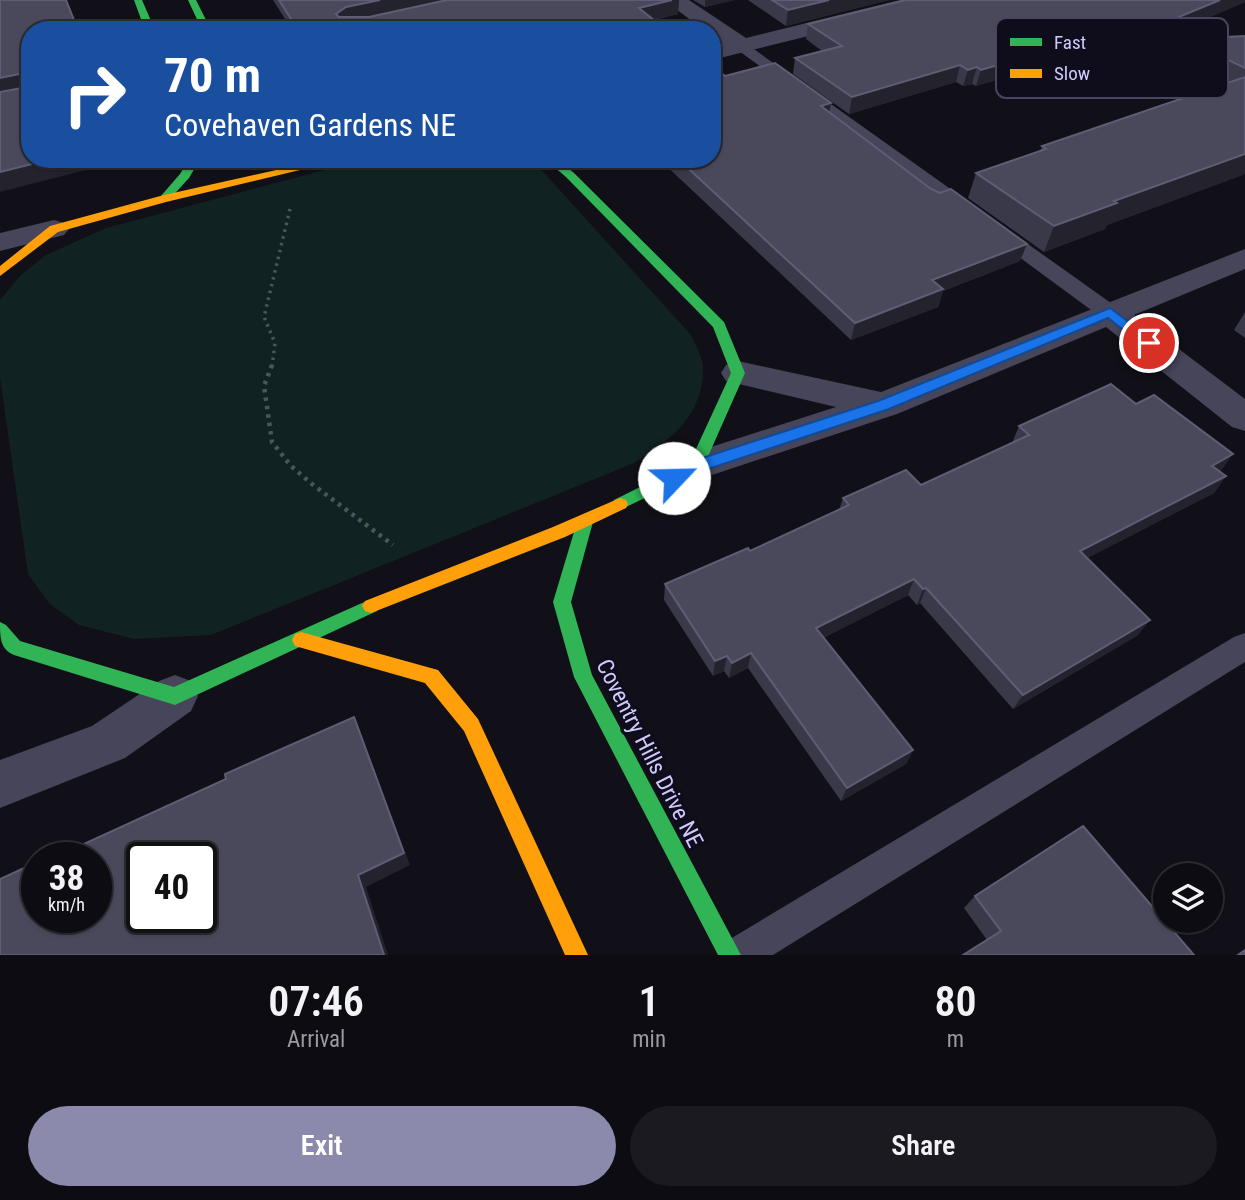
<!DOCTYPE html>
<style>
:root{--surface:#0d0c12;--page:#1b1a20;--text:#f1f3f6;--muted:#9a9b9f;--line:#2d2c32;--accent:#8c8aac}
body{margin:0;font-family:"Roboto Condensed",sans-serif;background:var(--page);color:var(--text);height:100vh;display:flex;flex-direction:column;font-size:26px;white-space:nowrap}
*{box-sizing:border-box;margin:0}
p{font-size:23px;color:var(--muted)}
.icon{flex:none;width:38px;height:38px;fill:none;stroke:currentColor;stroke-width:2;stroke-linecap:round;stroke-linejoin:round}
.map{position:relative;height:955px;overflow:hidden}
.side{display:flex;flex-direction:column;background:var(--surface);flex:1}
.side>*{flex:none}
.banner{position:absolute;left:21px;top:21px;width:700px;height:147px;border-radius:28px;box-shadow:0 2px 5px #0004,0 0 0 2px var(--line);background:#1a4fa0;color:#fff;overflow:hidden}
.fabs{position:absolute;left:1153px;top:863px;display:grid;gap:14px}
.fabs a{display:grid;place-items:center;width:70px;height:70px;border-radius:50%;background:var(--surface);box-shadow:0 2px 5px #0004,0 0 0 2px var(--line);font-size:35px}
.speed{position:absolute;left:21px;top:842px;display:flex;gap:14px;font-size:35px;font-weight:700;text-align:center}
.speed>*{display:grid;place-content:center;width:91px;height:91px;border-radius:50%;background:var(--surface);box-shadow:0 2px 5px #0004,0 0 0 2px var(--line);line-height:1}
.speed small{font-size:18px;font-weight:400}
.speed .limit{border:4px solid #111;border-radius:10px;background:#fff;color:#111}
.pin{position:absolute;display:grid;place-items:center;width:60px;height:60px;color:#fff;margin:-30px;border:4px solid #fff;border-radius:50%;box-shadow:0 2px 7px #0007}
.me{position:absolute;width:77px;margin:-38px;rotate:66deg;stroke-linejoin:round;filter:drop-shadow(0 0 5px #0008)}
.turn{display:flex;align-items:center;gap:24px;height:147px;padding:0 28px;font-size:32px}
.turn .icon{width:91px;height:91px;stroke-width:2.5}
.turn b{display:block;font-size:49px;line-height:60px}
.eta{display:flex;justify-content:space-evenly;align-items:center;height:119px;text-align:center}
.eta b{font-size:42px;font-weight:600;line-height:49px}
.action{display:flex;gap:14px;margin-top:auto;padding:14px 28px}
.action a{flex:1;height:80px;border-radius:42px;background:var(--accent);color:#fff;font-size:28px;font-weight:600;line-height:80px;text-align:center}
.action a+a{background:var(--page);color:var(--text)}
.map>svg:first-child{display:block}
</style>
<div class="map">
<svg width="1245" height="955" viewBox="0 0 1245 955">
<rect width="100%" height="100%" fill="#111018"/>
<!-- green -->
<path fill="#102322" d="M366,159H526L538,166L691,335C695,344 702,356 703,366C705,413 671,441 634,463L211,635L134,639L79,625L50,604L28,574L0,377V300L20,276L46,255L106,228Z"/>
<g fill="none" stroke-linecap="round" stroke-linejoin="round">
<!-- path-far1 -->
<path stroke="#485660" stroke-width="3.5" stroke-dasharray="2.5 4.5" stroke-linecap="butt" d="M272,367L275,343L264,317L290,209"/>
<!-- path -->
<path stroke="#485660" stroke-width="4.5" stroke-dasharray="3.5 5" stroke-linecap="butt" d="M272,365L264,386L272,442L291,466L312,484L393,545"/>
<!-- lane -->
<path fill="#464559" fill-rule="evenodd" d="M741,40L1118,308L1121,313L1118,318H1102L735,48L733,45Z
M1245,633V662L773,955H719L725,942L1234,637Z"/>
<!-- street -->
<path fill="#464559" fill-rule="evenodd" d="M664,0H689L746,38L900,0H937L934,5L712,60V46L723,43L712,36V30H704Z
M54,220L64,223L69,229L64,235L0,251V233Z
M1245,249V269L1134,315L1245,399V431L1232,427L1106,327L897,414L709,476L696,480L683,476L677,466L683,456L836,407L726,381L721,373L726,365L738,361L881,392Z
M175,675L191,681L198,696L191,711L125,758L0,808V760L92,726L159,681Z"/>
<!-- fast -->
<path fill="#30b455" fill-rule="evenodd" d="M134,0H142L155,30H145Z
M188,0H196L211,30H202Z
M189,159H200L189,178L168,201H160V197L180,174Z
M545,159H557L574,173L724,322L745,373L702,470L620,510L614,508L612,504L614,500L690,462L731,373L713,327L566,177Z
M585,516L591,517L593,522L571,602L592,675L741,955H718L574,677L553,602L577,522L579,517Z
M371,599L377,601L380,606L377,611L175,705L14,655C0,649 0,637 0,622L6,625L20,641L174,687Z"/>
<!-- slow -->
<path fill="#ff9f0a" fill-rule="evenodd" d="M325,159H346L166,202L58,232L0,276V266L50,226L164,195Z
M620,498L626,500L628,504L626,508L565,537L371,613L365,611L362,606L365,601L553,527Z
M301,632L438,670L478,719L588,955H565L464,731L425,683L295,646L292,640L295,634Z"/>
</g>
<!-- wall -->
<path fill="#3a3949" d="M273,0H679L678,14L654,20L666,30H292Z
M693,0H735L705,7Z
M748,0H889L786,26Z
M1245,0V2L1139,47L1128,41L976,86L972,84L963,86L956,82L849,114L793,74L795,58L822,51L806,39L808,24Z
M1245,36V174L1107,225L1105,229L1044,252L968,198L976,173L1040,151L1042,146L1219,85L1174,63L1184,39Z
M725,76L831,103L829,113L1020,261L943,291L938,307L851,340L659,159H712Z
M1245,312V338L1234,330Z
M1019,426L1221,471H1220L1226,476L1214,493L1087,558L1138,635L1013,709L920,603L917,605L908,595L823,638L913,750L906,764L841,801L748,668L729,678L724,671L713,676L664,600L665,584L750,551L839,510L843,498L921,485L1012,443Z
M975,896L1194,955L987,940L964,908Z"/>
<!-- shaded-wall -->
<path fill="#23222d" d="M380,0H455L339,30L336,14L346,7Z
M672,0H679L678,14L638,23L639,8Z
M705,0H735L705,7Z
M829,0H889L786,26L788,10Z
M1220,0H1245V2L1139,47L1145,31Z
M1134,25L1128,41L976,86L981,70Z
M960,65L956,82L849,114L852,97Z
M977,67L972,84L963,86L968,70Z
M24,73L30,86L0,96V78Z
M831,103L828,120L821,106Z
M1245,154V174L1107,225L1105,229L1044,252L1054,226L1114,201Z
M52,159H129L0,192V172Z
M1027,244L1020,261L943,291L938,307L851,340L855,323L932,280Z
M1233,454L1221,471L1200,482L1212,466Z
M1226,476L1214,493L1070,567L1080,551Z
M914,579L908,595L811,644L816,628Z
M926,588L920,603L917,605L923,589Z
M1150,620L1138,635L1013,709L1023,695Z
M751,653L748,668L729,678L732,663Z
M727,656L724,671L713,676L715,661Z
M354,717L360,731L410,865L366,887L388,955H384L358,875Z
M913,750L906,764L841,801L847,788Z"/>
<!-- building -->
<path fill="#4a495c" stroke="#5f5d75" stroke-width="2" fill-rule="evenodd" d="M0,0H66L78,30H30V159H52L0,172V92L22,88L24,73L0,78Z
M279,0H380L346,7L336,14L339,17H369L447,0H672L639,8L666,30H298Z
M772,0H829L788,10Z
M906,0H1220L1145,31L1134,25L981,70L977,67L968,70L960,65L852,97L795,58L842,46L808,24Z
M1245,36V68L1184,39Z
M775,63L831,103L821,106L931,189L940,193L951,189L1027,244L932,280L943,289L855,323L678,159H712V66L725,76Z
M1245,77V154L1114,201L1117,203L1054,226L976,173L1046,149L1042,146Z
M1111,384L1136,404L1154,395L1233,454L1212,466L1226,476L1080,551L1150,620L1023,695L926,588L923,589L914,579L816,628L913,750L847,788L751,653L732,663L727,656L715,661L665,584L748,548L750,551L849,505L843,498L906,470L921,485L1029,435L1019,426Z
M354,717L404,853L358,875L384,955H0V879L37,862V917H96V858H47L60,852V855L226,779L225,774ZM142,858H201V917H142Z
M1083,826L1194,955H963L1001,931L975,896Z
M1245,950V955H1238Z"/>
<!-- route -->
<path fill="#1a73e8" stroke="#114b97" stroke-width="2" d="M1110,308L1153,340V346H1144L1108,318L889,409L702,471L674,484L666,478L668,473L690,462L878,401Z"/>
<g text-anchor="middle" stroke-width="7" stroke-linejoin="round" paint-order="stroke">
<!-- near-street labels -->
<g font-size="23" fill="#cfcbfc" stroke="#0f0c1c">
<text transform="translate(650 753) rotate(63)" y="8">Coventry Hills Drive NE</text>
</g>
</g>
<!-- legend -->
<rect x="996" y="18" width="232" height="80" rx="10" fill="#0f0c1c" stroke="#49455f" stroke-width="2"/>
<rect x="1010" y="38" width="32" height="8" fill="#30b455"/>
<rect x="1010" y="69" width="32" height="9" fill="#ff9f0a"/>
<g font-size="19" fill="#cfcbfc">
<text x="1054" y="49">Fast</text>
<text x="1054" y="80">Slow</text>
</g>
</svg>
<div class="fabs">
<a><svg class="icon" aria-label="layers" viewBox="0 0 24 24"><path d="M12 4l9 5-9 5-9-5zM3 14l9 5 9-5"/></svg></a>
</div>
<div class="speed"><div>38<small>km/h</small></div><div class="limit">40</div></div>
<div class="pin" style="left:1149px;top:343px;background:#d93025"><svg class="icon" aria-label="arrive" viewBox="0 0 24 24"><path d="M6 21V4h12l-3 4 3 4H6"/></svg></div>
<svg class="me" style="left:674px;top:478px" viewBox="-20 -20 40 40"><circle r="19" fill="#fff"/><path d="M0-13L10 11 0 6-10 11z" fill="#1a73e8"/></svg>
<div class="banner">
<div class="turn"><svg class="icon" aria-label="right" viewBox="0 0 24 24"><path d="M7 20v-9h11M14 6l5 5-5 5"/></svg><div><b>70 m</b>Covehaven Gardens NE</div></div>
</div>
</div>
<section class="side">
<div class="eta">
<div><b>07:46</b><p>Arrival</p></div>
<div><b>1</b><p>min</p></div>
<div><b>80</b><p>m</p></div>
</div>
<div class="action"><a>Exit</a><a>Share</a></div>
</section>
